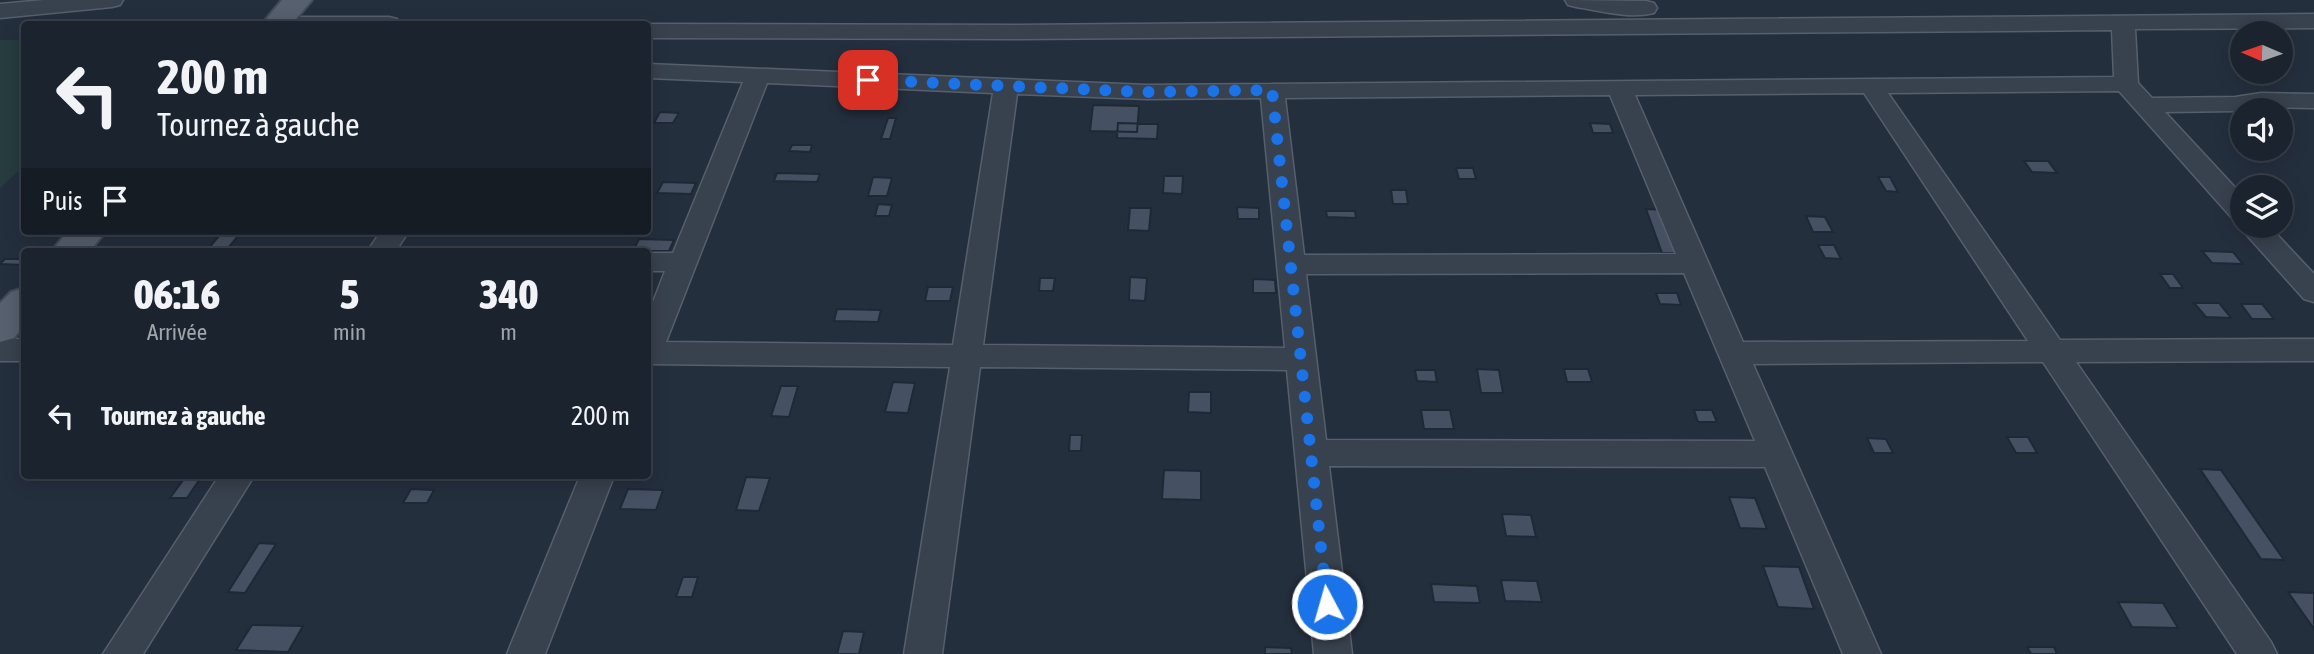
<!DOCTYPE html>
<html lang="fr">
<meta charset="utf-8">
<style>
:root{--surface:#1b232e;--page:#242b36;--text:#f1f3f6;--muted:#a0a4aa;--line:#39404a}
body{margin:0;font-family:"Asap Condensed",sans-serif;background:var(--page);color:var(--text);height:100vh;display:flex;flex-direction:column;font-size:26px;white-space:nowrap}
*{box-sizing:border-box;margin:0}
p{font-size:23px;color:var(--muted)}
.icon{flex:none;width:38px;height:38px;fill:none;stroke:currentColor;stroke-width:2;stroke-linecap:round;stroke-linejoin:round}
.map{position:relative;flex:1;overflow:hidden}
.drawer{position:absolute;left:21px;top:248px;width:630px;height:231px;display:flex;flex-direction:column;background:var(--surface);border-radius:7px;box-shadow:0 4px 18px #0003,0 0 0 2px var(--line)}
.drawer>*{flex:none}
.banner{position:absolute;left:21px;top:21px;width:630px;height:214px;border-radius:7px;box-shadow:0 4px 18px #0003,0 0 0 2px var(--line);background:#1b232e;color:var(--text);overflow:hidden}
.needle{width:46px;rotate:272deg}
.tools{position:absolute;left:2230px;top:21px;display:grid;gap:14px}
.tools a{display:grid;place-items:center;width:63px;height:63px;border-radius:50%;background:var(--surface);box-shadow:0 4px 18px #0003,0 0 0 2px var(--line);font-size:35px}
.pin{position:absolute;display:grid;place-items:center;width:60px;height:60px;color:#fff;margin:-30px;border-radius:14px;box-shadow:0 4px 10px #0006}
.me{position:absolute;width:77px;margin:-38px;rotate:354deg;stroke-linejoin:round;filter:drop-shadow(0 0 5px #0008)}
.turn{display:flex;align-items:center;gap:24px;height:147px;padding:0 21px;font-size:32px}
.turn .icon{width:91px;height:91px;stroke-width:2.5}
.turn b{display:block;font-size:49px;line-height:60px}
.then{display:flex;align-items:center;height:66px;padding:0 21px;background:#0003;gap:14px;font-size:26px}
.eta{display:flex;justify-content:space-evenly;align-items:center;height:119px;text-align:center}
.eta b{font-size:42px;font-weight:800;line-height:49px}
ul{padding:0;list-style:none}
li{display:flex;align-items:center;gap:21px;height:98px;padding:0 21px}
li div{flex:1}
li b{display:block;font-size:26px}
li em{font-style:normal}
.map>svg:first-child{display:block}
</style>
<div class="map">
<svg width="2314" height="654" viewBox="0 0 2314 654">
<rect width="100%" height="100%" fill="#242f3e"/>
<!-- green -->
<path fill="#263c3f" d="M0,40H24V166L0,188Z"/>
<!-- building -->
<path fill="#455162" stroke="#1f2835" stroke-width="2" d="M1093,105L1139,106L1137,132L1090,131Z
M660,112L679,113L673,123H654Z
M888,118H896L890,139H881Z
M1118,123L1158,124L1157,139L1117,138Z
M1590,123L1610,124L1613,133H1593Z
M792,145H812L810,152L789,151Z
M2024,161H2048L2057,173L2032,172Z
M1456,168H1473L1476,179H1459Z
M777,173L820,174L817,182L774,181Z
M1164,176H1183L1182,194L1163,193Z
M873,177L892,178L887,196H868Z
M1878,177H1890L1898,192L1886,191Z
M663,182L696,183L691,194L657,193Z
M1391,190H1406L1408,204H1393Z
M878,204L892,205L889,216H875Z
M1237,207L1259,208V219H1238Z
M1130,208H1151L1149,231L1128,230Z
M1646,209L1664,210L1680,253H1662Z
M1326,211H1355L1356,218L1327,217Z
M1806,216L1825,217L1833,232H1813Z
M219,236H238L225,252L206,251Z
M639,239L674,240L669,251H633Z
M1818,245H1834L1841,259L1825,258Z
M2202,251L2233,252L2243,264L2212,263Z
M5,259H24V265L0,264Z
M2160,274H2173L2183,288H2170Z
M1130,277L1147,278L1145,301L1129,300Z
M1040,278H1055L1053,291H1039Z
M1253,279L1275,280L1276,293H1253Z
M928,287H953L950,301H925Z
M1656,293H1677L1681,305L1660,304Z
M2194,303H2219L2231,318L2206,317Z
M2241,304H2262L2274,319H2252Z
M837,309L881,310L878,322L834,321Z
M1477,369L1499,370L1503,393H1481Z
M1564,369H1588L1592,382H1567Z
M1415,370H1435L1437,382L1417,381Z
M893,382L915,383L908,413L885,412Z
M781,386H798L789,417L771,416Z
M1189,392H1211V413L1188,412Z
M1421,410H1450L1454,429H1424Z
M1694,410H1712L1717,422H1698Z
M1070,435H1082L1081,451H1069Z
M2007,437H2028L2037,453H2016Z
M1867,438L1886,439L1893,453H1874Z
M2200,469L2221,470L2284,560L2261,559Z
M1164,470L1201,471V500L1162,499Z
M186,476H202L187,498H170Z
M746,477L770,478L759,511L736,510Z
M411,489L434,490L427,503H403Z
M628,489L663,490L656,510L620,509Z
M1729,497L1755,498L1767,529L1740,528Z
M1502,514L1531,515L1536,537L1506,536Z
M259,543L276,544L245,593L228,592Z
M1763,566L1799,567L1814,609L1778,607Z
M683,577H698L692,597H676Z
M1501,580L1537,581L1542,602L1505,601Z
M1431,584L1477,586L1480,603L1434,602Z
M2288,592L2314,593V629Z
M2118,602L2163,603L2178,628L2132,627Z
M252,625L303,626L288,652L236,650Z
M843,631L864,632L859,654H837Z
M1265,647L1291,648L1292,654H1265Z
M2027,647H2054L2057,654H2031Z"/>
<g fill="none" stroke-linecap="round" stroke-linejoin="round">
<!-- street casing -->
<g stroke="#565f6c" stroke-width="3">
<path id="street" d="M44,0H123L120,5L112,7L0,18V4Z
M1565,0L1646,1L1654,3L1657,8L1654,13C1629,19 1601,11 1576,7L1568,5Z
M2314,14V28L2135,29L2138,83L2152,98L2235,97L2261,93L2314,94V108L2261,107L2235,111L2165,112L2242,195V221L2232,218L2119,91L1888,93L2060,340L2314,339V361L2076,362L2271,642L2277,654H2237L2043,362L1753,364L1881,654H1843L1765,467L1329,466L1352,654H1314L1287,370L980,367L942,654H904L950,367L648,364V315L665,271H648V253H673L743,82L648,78V64L1147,85L2114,77L2112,30L1018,39L648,38V24L1018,25ZM767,83L993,93L953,345L666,342ZM1864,93L2028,341L1743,342L1635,95ZM1017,94L1147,99L1261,98L1285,348L983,345ZM1610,95L1676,254L1304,255L1285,98ZM1684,273L1755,441L1326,440L1306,274Z
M276,17H389L397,19L400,24H265L268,19Z
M2242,224L2269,226L2314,274V302L2304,299L2244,232Z
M381,231H409L395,252H367Z
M0,339H24V361H0Z
M219,476H254L143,654H103Z
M580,476H614L545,654H507Z"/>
</g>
<!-- primary casing -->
<g stroke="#414a57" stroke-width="4">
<path id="primary" d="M282,0H312L292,24H262Z
M68,231H106L89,252H51Z
M24,288V325L14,338L0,342V303L11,292Z"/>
</g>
<!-- street -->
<use href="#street" fill="#38414e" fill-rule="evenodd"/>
<!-- primary -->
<use href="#primary" fill="#56606e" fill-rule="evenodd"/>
</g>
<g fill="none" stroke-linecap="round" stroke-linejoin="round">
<!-- route -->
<path stroke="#1a73e8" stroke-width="12" stroke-dasharray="0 21.6" d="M868,80L1147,92L1272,90L1327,604"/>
</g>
</svg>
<div class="tools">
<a><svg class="needle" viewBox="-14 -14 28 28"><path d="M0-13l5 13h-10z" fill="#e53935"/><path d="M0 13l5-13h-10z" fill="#a0a4aa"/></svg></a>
<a><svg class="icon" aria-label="sound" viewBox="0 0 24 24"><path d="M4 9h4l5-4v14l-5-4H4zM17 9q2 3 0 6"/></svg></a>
<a><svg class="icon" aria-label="layers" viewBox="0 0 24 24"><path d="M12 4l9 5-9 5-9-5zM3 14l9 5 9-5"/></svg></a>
</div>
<div class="pin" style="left:868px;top:80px;background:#d93025"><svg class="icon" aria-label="arrive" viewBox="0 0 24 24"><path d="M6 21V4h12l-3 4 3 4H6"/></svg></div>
<svg class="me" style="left:1327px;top:604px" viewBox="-20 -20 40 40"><circle r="17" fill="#1a73e8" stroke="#fff" stroke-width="3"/><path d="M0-11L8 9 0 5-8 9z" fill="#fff"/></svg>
<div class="banner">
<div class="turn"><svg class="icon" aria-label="left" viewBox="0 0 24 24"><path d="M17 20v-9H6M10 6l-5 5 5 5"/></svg><div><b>200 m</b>Tournez à gauche</div></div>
<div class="then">Puis<svg class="icon" aria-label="arrive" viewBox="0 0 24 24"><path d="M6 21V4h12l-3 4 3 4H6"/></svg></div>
</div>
<section class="drawer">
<div class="eta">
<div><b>06:16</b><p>Arrivée</p></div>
<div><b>5</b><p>min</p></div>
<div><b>340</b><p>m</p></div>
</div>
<ul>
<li><svg class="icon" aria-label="left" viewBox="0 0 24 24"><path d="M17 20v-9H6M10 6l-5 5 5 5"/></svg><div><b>Tournez à gauche</b></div><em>200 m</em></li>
</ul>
</section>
</div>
